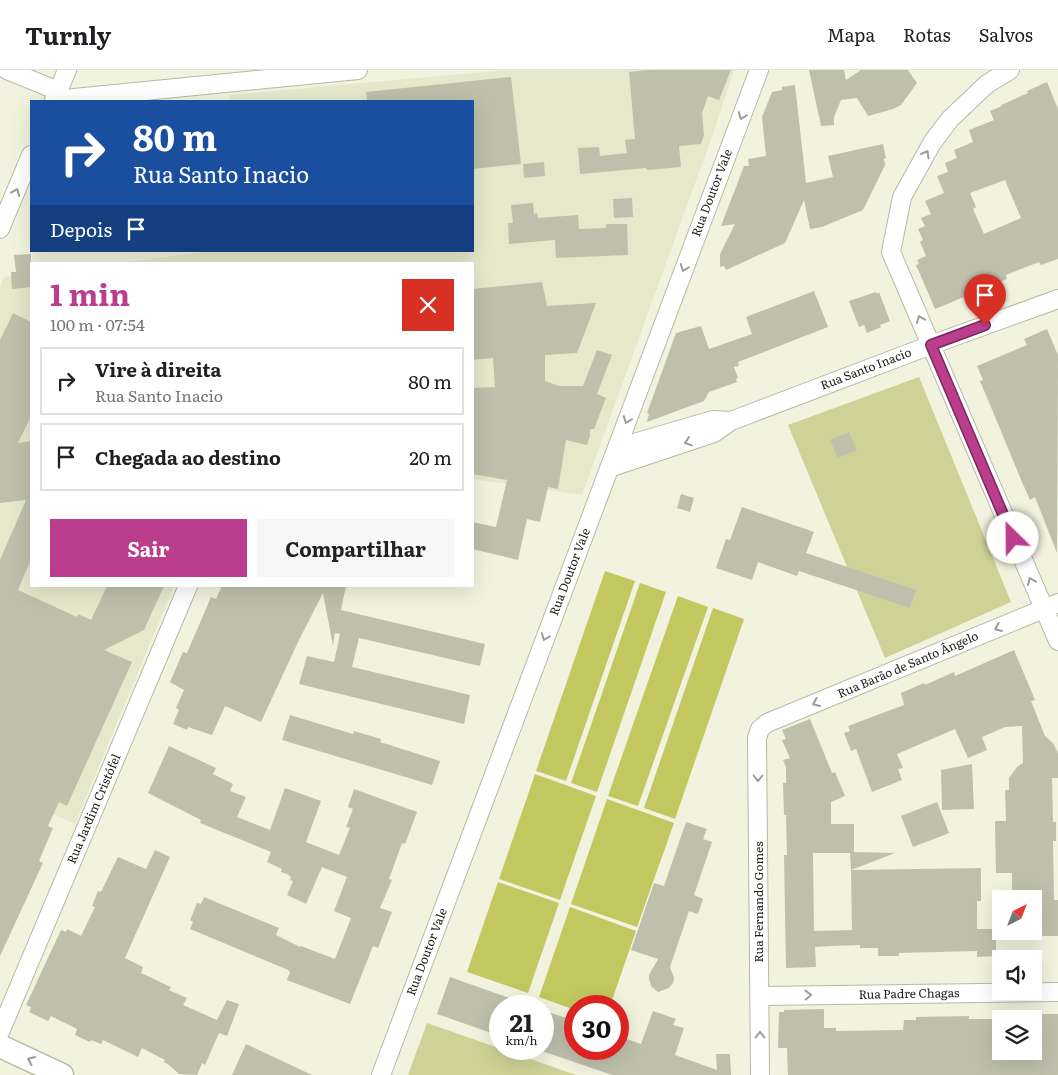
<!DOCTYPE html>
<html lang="pt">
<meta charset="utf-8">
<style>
:root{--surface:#fff;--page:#f6f6f6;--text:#202124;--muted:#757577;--line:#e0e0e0;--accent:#bb3e8e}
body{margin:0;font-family:Literata,serif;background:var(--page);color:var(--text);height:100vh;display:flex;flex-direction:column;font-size:19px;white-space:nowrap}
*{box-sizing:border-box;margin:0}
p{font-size:16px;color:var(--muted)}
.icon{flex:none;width:28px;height:28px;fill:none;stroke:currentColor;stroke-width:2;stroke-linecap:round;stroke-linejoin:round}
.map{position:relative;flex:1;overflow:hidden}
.sheet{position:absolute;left:30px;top:192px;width:444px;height:325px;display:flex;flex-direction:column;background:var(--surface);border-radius:0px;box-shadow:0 5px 20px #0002}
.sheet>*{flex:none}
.banner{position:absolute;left:30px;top:30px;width:444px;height:152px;border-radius:0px;box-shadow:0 5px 20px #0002;background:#1a4fa0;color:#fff;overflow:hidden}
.needle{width:32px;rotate:42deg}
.tools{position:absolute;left:992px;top:820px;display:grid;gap:10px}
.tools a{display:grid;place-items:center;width:50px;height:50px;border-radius:0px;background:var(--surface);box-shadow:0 5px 20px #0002;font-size:25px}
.speed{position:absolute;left:489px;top:925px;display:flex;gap:10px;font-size:25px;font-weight:700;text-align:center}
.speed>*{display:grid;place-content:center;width:65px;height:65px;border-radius:50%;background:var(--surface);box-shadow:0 5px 20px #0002;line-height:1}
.speed small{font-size:12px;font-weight:400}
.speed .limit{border:8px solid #d22;background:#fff;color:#111}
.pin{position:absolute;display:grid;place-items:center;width:42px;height:42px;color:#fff;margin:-51px -21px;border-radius:50% 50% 50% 0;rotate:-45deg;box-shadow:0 0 5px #0007}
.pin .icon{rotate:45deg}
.me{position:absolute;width:55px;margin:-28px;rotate:337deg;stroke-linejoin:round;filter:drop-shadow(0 0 4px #0008)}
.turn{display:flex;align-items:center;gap:18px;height:105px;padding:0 20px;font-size:22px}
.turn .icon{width:65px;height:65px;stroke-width:2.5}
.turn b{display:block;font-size:35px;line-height:42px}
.then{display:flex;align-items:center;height:48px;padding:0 20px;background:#0003;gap:10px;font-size:19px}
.round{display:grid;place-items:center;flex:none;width:52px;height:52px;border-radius:0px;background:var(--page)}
.head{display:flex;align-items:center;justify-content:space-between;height:85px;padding:0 20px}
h1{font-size:30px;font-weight:700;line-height:38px;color:var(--accent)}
.action{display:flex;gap:10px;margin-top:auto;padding:10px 20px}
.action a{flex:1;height:58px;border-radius:0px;background:var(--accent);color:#fff;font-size:20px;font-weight:700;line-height:58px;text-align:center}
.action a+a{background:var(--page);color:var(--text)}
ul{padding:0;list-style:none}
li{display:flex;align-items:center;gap:15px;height:68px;margin:0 10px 8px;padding:0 10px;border:2px solid var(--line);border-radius:0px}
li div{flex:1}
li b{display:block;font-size:19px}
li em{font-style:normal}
header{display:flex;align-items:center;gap:30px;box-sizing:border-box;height:70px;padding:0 25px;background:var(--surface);border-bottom:1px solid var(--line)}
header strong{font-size:24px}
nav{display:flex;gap:28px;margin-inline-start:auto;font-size:18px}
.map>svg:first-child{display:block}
</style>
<header>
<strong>Turnly</strong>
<nav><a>Mapa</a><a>Rotas</a><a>Salvos</a></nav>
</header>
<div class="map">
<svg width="1058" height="1005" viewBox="0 0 1058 1005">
<rect width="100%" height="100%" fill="#f1f3de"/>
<!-- built -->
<path fill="#e5e8cb" d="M507,0H734L714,61L582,425L473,409L472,194H111L214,181H472V31H230V25Z
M31,203V377H0V217L4,207Z
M0,381L31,382V516H174L75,754L0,719Z"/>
<!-- green -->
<path fill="#ced296" d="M919,307L1011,532L885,588L788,355Z
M427,953L576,1005H408Z"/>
<!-- water -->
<path fill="#c2c760" d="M605,501L635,511L566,711L536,701Z
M640,513L666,522L597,722L571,713Z
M678,526L708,537L638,736L608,726Z
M713,538L744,549L675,749L644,738Z
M535,704L596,726L560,830L499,809Z
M607,729L674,753L637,857L571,834Z
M498,812L559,833L528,923L467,902Z
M570,837L636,861L610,936H575V940L539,927Z"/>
<!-- building -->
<path fill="#bec0ac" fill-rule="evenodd" d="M649,0H731L719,30L708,26L702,43L704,65L701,74L679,76L681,97L647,100L646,98L580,104L578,78L599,77L600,86L627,83L625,70L635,69L629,2Z
M809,0H844L846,10L861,0H908L917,13L901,35L893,39L868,46L857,28L841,30L834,47V55L821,56Z
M511,7L521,94L472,99V31H367L366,22Z
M1047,12L1058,39V189L1041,195L1039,192L1006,205L1007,209L935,239L916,195L919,194L917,190L926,186L920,172L923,170L918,159L925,156L921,148L931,144L925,131L944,123L937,106L948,102L945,93L957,88L954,80L973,72L969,60L994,50L990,41L1002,36L1001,35L1028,23L1027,21ZM1005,110L1021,148L984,164L973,139L976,137L970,123Z
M795,15L806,113L833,107L828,86L883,74L886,88L884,89L885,95L863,140L822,157L810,159L804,130L785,173L726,200L724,196L720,197V184L735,154L721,156L744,96H749L748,89L766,86L762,47L772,22L782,20V17Z
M544,92L545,106L524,108L523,94Z
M632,128L633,147L614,148L613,129Z
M533,133L534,144L537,143L538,148L578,145L579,159L606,158V154H627L628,185L556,188L555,170L509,174L508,153H513L511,135Z
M31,184V217L12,219L11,202H16L14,185Z
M542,212L547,236L596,233L577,283L545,285V311L559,316H583L597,280L612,285L597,324L606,328L594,359H590V366L587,375L566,370L558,419L548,417L540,452L527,449L518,490L472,479V452L496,457L507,410L472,404V318L495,317L493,288L472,290V219Z
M814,221L828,257L738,292L739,296L734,297L738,308L736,309L737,312L709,322L704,331L647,352L649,344L647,343L676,263L701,256L709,279L752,264L746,247Z
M876,222L877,224L879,222L890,251L880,255L881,257L867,263L864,255L859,257L849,231Z
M13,243L31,252V346L18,373L31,371V489L18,520L77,547L78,544L91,550L107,516H164L144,560L104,580L132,592L67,736L59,732L48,756L53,758L39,791L43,793L0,886V490L26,430L0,433V270Z
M1047,259L1058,285L1057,483L1035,427L1030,430L1022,412L988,330L980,311L983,310L977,296L1027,275L1024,269Z
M849,362L857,380L838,388L830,370Z
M681,424L694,428L690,442L677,438Z
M742,437L814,462L806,483L916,520L910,538L799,501L797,506L758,492L752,510L716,498L726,469L730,470Z
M222,516H346L341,540L485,574L480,596L359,568L352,597L470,625L464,654L299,614L307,586L334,592L340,564L335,563L333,576L323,523L298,572L261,652L225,636L212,665L188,657L187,660L173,654L179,640L176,638L184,620L170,612L183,582L187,583L211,527L216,529Z
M1014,580L1035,630L1031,631L1045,666L1053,673L1058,683V708H1052L1053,752H1056V771H1053L1054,830H1058V866H1034V829H1012V803H996L995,751H1006L1005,720H1009V708L1017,697L1023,693L1022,656L1005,657L982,667L987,680L968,688L955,659L897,684L903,698L898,699L902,710L872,722L856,679L851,681L844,663L850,661L848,656L904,635L901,623L924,613L925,615L954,602L955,606Z
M290,645L353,664L354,661L381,669L380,672L440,691L432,715L282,670Z
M810,649L832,703L835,702L845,726L831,732V754H854V782L895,783L851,800L850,783H813L814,861L852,860L851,800L981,798V831H977V859H996V886L977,887V881L899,883V886H878V878H860V875L832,876L815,877L816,897L786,898L784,785H787L786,745H784L783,713H786V697L783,690L790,688L782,670L786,669L782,660Z
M169,676L216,698L213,704L233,714L230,721L246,727L237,747L270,760L285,718L321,731L306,772L339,785L350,758L346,757L353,739L348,737L354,719L417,742L405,774L402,773L389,809L392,810L380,838L392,842L378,878L373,876L350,934L287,910L290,902L288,900L190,859L193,852L190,850L197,833L201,834L204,827L279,858L276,865L300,877L301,876L335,889L351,848L334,841L347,807L322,797L306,834L287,825L293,811L290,810L291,807L287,804L281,802L282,799L267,792L271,782L200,753L201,750L148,723Z
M972,694L974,739L942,740L941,700Z
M937,732L949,763L913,777L901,746Z
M686,752L707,759L703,769L712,772L694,825L703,829L698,844L689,841L670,897L674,908L673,913L669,918L658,922L651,916L649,909V905L658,889L631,880L654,813L664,816Z
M155,780L170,787L125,888L143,897L141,903L171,917L169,920L187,928L183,935L217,950L227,930L239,934L227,966L219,963L205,995L202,993L197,1005L179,1004L169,995L164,992L165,990L142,978L138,987L103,970L101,974L91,970L90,972L75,965L77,959L51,946L48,951L29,942L31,937L26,935L61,860L66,862L67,859L81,866L95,837L92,836L98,821L101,822L118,787L146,799Z
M450,907L526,934V936H500V966L437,944Z
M824,939V958H836V961L903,960L904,950H916V947L969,946V949H1001V981H1034V948H1038V944H1058V1005H788L787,978H778L779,942H784V940Z
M542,940L575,951V979H618V966L641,974L653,941L676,949L673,955L684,958L675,985L717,1000L716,984H730L731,1005H612L542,981Z
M246,974L312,1005H232Z"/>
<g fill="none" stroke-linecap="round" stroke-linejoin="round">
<!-- minor casing -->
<g stroke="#b7b9a5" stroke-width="20">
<path id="minor" d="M7,0L58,21
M1010,0L987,14L950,49L932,73L902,127L891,182L1058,571
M54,30L358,0
M54,31L67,0
M0,159L31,85
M617,378L713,350L731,351
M609,398L714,363L731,351L931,275L1058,229
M759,926L1058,922
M0,962L188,516
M381,1005L759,0
M760,1005L757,668L760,659L767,653L1058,533"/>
</g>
<!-- major casing -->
<g stroke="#b7b9a5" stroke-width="25">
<path id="major" d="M0,976L62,1005"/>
</g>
<!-- minor -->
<use href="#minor" stroke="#fff" stroke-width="18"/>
<!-- major -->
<use href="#major" stroke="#fff" stroke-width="22"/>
</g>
<!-- one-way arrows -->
<defs><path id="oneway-chevron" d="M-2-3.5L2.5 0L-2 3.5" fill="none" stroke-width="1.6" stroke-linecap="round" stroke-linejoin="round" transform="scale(1.25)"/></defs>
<g stroke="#9c9c98">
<use href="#oneway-chevron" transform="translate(742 46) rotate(111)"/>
<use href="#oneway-chevron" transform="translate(926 84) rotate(-60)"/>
<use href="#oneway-chevron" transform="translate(16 122) rotate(-67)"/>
<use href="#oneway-chevron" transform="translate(684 198) rotate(111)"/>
<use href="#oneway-chevron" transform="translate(920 249) rotate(-113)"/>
<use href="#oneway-chevron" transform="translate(627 350) rotate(111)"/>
<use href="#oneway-chevron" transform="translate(688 372) rotate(161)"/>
<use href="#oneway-chevron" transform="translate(1031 511) rotate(-113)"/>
<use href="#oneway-chevron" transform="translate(998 558) rotate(157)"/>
<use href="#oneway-chevron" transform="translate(545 567) rotate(111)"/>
<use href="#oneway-chevron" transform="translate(816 633) rotate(157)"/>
<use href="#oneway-chevron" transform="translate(758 708) rotate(90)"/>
<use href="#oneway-chevron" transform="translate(808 925) rotate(-1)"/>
<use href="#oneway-chevron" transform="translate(760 965) rotate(-90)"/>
<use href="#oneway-chevron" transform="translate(31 990) rotate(-155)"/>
</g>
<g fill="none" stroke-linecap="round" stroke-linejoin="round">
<!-- route casing -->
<g stroke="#7a285c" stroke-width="12">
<path id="route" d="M985,255L931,275L1013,468"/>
</g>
<!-- route -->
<use href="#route" stroke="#bb3e8e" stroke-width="9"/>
</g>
<g text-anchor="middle" stroke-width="4" stroke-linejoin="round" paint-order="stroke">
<!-- street labels -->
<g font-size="12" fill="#22221b" stroke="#fff">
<text transform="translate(712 123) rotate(-69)" y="4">Rua Doutor Vale</text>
<text transform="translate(866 299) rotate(-21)" y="4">Rua Santo Inacio</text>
<text transform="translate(570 502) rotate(-69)" y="4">Rua Doutor Vale</text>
<text transform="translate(908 595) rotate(-23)" y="4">Rua Barão de Santo Ângelo</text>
<text transform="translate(94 739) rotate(-67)" y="4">Rua Jardim Cristófel</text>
<text transform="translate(759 832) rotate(-90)" y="4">Rua Fernando Gomes</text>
<text transform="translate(427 882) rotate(-69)" y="4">Rua Doutor Vale</text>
<text transform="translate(909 924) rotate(-1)" y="4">Rua Padre Chagas</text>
</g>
</g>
</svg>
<div class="tools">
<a><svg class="needle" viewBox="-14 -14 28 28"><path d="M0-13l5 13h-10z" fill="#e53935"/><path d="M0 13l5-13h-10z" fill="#757577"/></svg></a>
<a><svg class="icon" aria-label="sound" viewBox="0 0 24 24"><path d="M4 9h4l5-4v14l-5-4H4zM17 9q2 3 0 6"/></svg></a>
<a><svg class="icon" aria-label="layers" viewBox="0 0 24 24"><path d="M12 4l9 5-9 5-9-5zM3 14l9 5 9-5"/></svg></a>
</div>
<div class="speed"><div>21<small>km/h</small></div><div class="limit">30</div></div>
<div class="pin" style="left:985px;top:255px;background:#d93025"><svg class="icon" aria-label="arrive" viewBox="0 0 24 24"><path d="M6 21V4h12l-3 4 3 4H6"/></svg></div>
<svg class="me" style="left:1013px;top:468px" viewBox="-20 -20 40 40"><circle r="19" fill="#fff"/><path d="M0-13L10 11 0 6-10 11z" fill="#bb3e8e"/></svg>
<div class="banner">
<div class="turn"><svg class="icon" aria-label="right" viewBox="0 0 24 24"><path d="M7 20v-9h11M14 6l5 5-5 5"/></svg><div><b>80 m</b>Rua Santo Inacio</div></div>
<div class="then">Depois<svg class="icon" aria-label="arrive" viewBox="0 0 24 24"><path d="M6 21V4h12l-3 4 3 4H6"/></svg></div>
</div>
<section class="sheet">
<div class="head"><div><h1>1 min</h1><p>100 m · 07:54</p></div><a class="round" style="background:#d93025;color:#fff"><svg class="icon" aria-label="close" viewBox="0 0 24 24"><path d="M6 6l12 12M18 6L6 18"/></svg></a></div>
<ul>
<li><svg class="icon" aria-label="right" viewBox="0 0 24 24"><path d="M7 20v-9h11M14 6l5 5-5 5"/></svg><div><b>Vire à direita</b><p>Rua Santo Inacio</p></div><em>80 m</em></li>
<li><svg class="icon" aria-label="arrive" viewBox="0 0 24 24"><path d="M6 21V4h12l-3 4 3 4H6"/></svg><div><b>Chegada ao destino</b></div><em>20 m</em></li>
</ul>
<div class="action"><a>Sair</a><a>Compartilhar</a></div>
</section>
</div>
